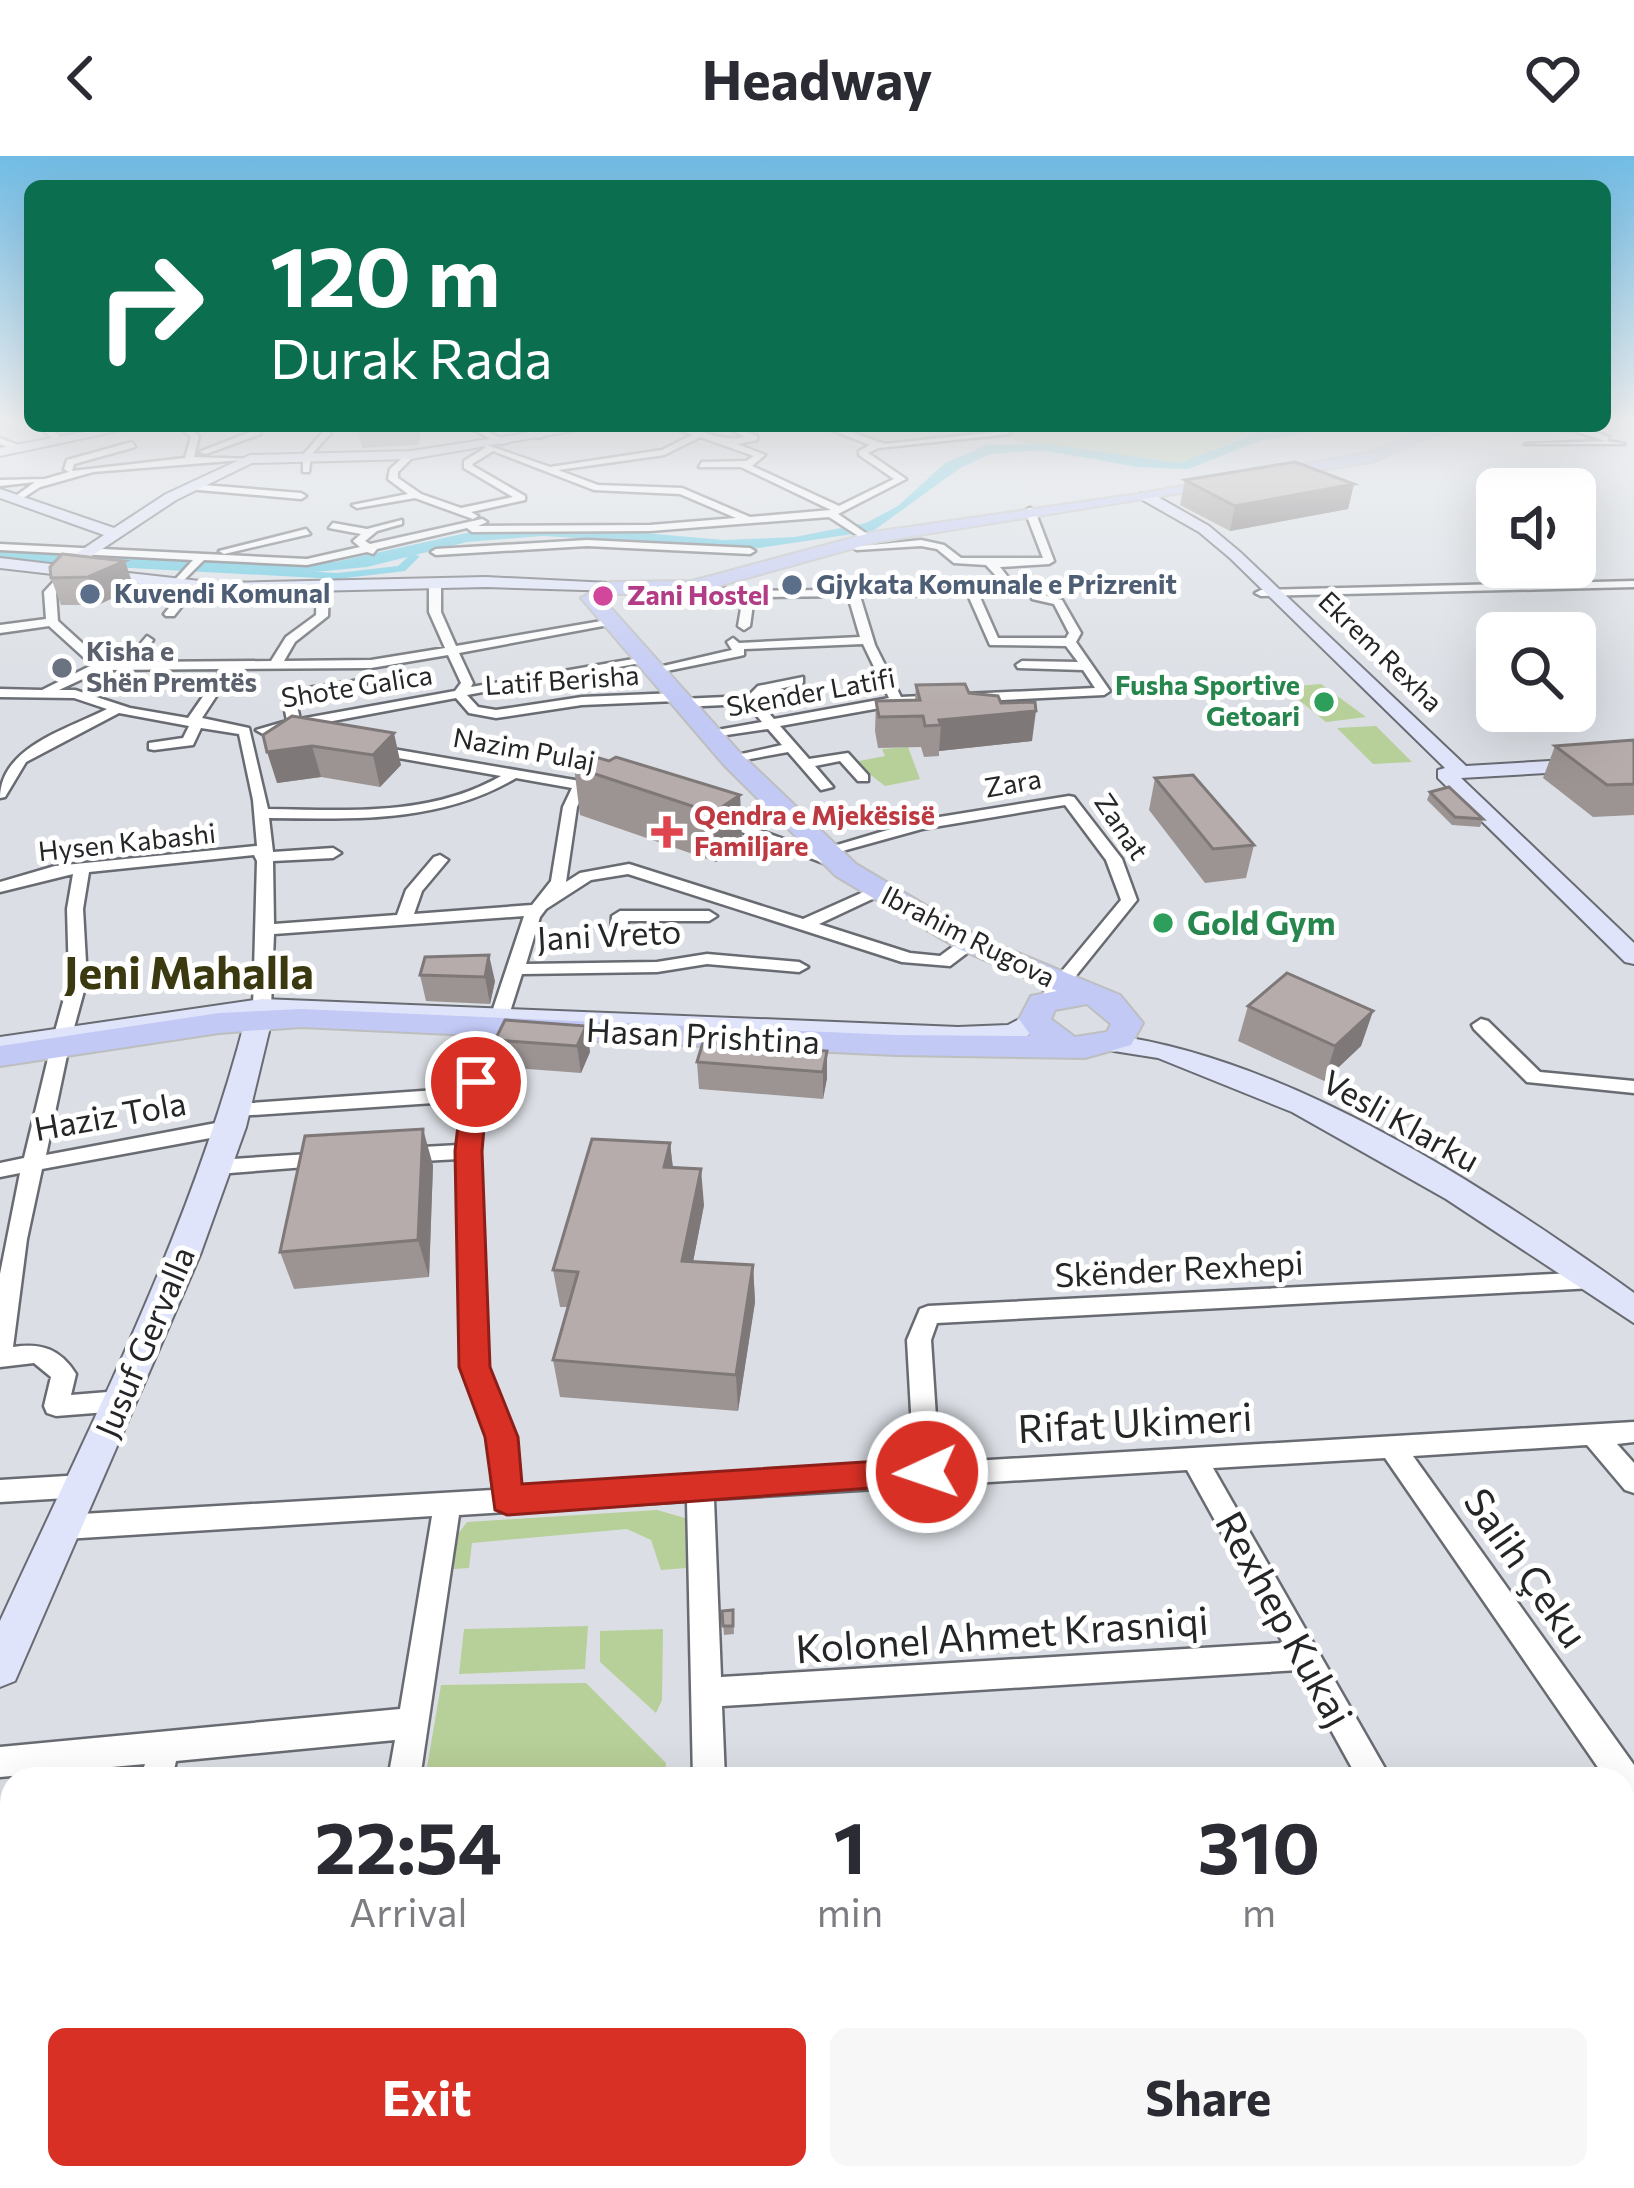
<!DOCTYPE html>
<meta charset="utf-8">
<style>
:root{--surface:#fff;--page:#f7f7f7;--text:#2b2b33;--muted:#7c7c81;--accent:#d93025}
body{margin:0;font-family:Commissioner,sans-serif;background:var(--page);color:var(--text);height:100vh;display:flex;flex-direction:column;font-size:45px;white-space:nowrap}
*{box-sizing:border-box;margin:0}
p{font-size:39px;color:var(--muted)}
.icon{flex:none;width:66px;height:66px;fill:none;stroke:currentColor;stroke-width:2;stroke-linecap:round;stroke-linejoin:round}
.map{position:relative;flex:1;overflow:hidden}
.drawer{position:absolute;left:0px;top:1611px;width:1635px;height:423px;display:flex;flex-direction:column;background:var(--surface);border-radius:36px 36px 0 0;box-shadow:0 12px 48px #0002}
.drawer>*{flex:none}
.guide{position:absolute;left:24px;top:24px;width:1587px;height:252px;border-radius:18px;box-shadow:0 12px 48px #0002;background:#0b6e4f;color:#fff;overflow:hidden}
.tools{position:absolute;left:1476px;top:312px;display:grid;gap:24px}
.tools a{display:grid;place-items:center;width:120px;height:120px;border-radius:18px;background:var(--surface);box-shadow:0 12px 48px #0002;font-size:60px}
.pin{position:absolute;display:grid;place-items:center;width:102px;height:102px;color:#fff;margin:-51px;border:6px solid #fff;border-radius:50%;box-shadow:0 3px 12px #0007}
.me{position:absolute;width:132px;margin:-66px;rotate:267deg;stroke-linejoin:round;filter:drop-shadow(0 0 9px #0008)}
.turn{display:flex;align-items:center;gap:42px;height:252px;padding:0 48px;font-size:54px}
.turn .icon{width:156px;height:156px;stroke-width:2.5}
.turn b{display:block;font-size:84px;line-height:102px}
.eta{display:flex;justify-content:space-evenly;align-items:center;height:204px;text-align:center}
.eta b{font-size:72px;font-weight:700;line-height:84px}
.button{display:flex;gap:24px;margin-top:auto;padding:24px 48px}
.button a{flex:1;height:138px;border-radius:18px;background:var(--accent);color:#fff;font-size:48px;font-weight:700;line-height:138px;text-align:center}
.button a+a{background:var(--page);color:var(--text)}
header{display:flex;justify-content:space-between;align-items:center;height:156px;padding:0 48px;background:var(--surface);font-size:54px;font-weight:700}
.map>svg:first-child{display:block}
</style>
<header><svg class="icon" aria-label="back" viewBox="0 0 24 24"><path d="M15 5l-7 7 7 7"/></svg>Headway<svg class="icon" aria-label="heart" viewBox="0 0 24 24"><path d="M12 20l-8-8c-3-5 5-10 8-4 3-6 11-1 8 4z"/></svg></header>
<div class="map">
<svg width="1634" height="2032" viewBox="0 0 1634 2032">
<rect width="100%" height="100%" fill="#dbdfe5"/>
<!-- green -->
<path fill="#b7cf98" d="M839,270H982L999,277L892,289Z
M993,270H1253L1257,273L1190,306L1168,307L1019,286Z
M1321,528L1366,561L1326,566L1283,531Z
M1376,570L1412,606L1373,608L1337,572Z
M908,591L920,623L885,630L854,606L885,600L882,593Z
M657,1354L685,1362L686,1412L661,1414L651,1384L627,1373L472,1387L469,1412L453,1413L458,1378L467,1366Z
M588,1470L585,1513L459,1518L464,1473Z
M663,1473L662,1544L656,1557L600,1506V1475Z
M586,1527L666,1607L665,1623H425L441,1529Z"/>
<!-- water -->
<path fill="#5fc8e1" d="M1261,270H1345L1259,285L1188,313L1139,311L1041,294L990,298L960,312L873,375L759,392L542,380L467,386L367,411L314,416L0,400V394L287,409L335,406L480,374L598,373L724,384L795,381L866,367L898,350L945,307L987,289L1047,288L1179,307L1265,274Z"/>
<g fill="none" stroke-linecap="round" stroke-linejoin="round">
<!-- canal -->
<path fill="#5fc8e1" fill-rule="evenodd" d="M411,398L420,400L405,415L337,423L0,405V399L337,417L398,410Z"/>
<!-- street casing -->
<g stroke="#686b71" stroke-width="5">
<path id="street" d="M178,270H187L199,280L194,301L254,303L93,316L40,331L20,344L17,339L35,326L0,330V324L45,323L69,316L64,313L67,304L132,286L135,291L74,308L72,315L185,302L191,281Z
M465,270H476L509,286L502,288Z
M516,270H527L545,280L538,282Z
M670,270C698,270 718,287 745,281L723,270H734L757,280V284L737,288L765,299L752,310L839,350L894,323L859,299V295L870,289L821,270H833L885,288L1006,275L1010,278L878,292L868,297L906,323L838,358L870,380L866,385L829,361L650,375L472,376L467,372L377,393L373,398L367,396L307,409L204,404L177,431L171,428L193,404L0,394V388L307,403L360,391L353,385L361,378L329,372L333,367L367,373L402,364V368L377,375L365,385L370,388L482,363L487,366L478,370L650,369L736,362L680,338L594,334L493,295L472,308L473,310L525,340V344L471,356L478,360L473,363L415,342L357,352L352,349L408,338L388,323L390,313L408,297L415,299L398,316V322L421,338L461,352L513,341L464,312V305L485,292L484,288L550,311L662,294L692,279ZM700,281L754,300L746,305L702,306L699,311H741L831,354L750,361L682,332L598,329L558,314L664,299Z
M1578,270L1609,281L1607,285L1625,288H1525L1605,285L1574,275L1530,271Z
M48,271L61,281V285H55L45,276Z
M258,273L261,278L206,298L199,296Z
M324,275L331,277L311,299L309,316H303V299Z
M0,282L20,290L21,292L17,295L0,288Z
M191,328L301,337L306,340L301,343L188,333Z
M1030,352L1035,355L1054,405L1049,408L1000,411L1008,421L1011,432L1055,433V437L1040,438L1062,444L1081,477L1076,486L1110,535L1104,539L897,549L780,570L809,603L848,597L868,619V625H858L840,605L815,610L833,631L821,634L788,596L728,607V601L782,589L768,573L706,582V576L762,566L747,548L681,551L676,550V545L582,549L496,562L469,557L456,542L263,578L256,574L287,565L282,539L288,535L360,524L366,528L295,542L300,563L455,535L461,527L448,499L371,512L234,513L202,562L249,572L268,653C347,654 430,661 501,620L370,597V591L375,590L604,629L611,633L609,636L585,634L577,651L566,726L580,717L629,708L803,763L877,730L885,735L883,738L819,768L910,797L940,800L963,783H975V791L950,810L902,806L628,718L591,724L546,753L540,761L526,808L657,806L707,798L799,806L808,811L799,816L707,808L657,816L522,818L509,859L500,865L491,859L524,760L274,778L271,851L262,856L253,851L257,705L254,699L89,716L83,753L87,824L72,879L63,885L54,879L69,824L67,753L73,718L0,736V726L55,710L257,690L253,644L239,578L201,572L193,589L154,594L149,593V587L183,582L189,570L119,557L26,606L5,641L0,642C0,591 68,573 107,553L74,542L0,541V533L42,534L92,509L49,470L0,477V469L46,463L44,436L68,410L77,412L56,437L58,465L103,506H125L147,480L153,484L138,506L271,505L286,481L316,459L317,430L323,427L329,430L328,460L295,486L284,505L371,504L445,492L429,456V427L435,424L441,427V456L456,490L613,463L619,467L459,497L473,527L471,531L645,501L651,505L467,539L478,551L496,554L582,541L676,537L681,538V543L748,540L758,530L803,521V527L768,536L758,545L774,563L889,542L863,488L744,493V499L740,500L652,518L646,514L732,494L727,486L733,482L739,487L860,481L848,440L754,441L750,470L744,474L738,470L743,441L693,434L689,433V429L749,435L1000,432L998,422L986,409L954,407L937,393L921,390L857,394L852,391L921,384L944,389L961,402H1043L1025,355ZM968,439L990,489L1066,490L1078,506L1022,505L1016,509L1018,512L1083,514L1095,532L901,541L875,489L860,440ZM979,439H1032V443L1054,448L1069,477L1066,482H998ZM222,513L188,562L130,552L75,534H59L102,514ZM516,622L572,632L563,651L551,725L532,749L414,758L422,735L448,704L440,699L434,701L406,734L397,759L274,768L273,705L333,702L341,697L333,692L273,696L269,662C355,663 440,667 516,622Z
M306,373L310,378L224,398L219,395Z
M587,384L750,392L755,395L750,398L587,390L436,399L431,396L436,393Z
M1634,425V431L1261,440L1255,437L1261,434Z
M188,428L198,430L174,460H166L164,458Z
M1069,640L1074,641L1122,703L1137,744L1058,842L1052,843L1043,838L1121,744L1106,704L1065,649L922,673L828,699L847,708L839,713L707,663L720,660L817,695L921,664Z
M620,755H709L717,760L709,765H628L627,778L619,783L611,778L612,760Z
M1481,863L1488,865L1540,916L1634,925V937L1527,926L1474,873L1472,869Z
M492,864L501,870L486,925L479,995L486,1212L515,1281L519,1332L690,1322L700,1318L708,1321L914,1309L907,1184L920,1153L928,1150L1593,1116L1601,1118L1604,1124L1601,1130L1593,1132L937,1167L931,1184L939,1307L1634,1266V1286L1617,1288L1634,1307V1337L1625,1334L1587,1289L1413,1300L1634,1609V1652L1623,1647V1623H1606L1385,1302L1213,1312L1391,1623H1358L1298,1514L722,1550L725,1623H693L687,1345L459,1359L420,1623H388L395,1584L176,1605L172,1623H140L145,1608L0,1621V1591L400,1553L432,1360L65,1383L55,1379L52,1371L55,1363L65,1359L493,1334L489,1281L462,1212L459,1003L404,1006L394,999L404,992L459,989L464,945L237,960L227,954L237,948L465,932L483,870ZM1187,1314L1283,1487L721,1521L714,1343Z
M60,884L69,890L46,999L232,964L242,971L232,978L42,1013L27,1083L13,1191C42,1187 60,1193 76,1218L71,1239L120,1235L129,1238L132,1245L129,1252L120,1255L56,1260L47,1257L44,1250L51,1221L34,1207L0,1211V1118L20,1017L0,1021V1007L24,1002L51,890Z
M325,997L332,999L335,1004L332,1009L217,1018L207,1011L217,1004Z
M83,1319L92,1322L96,1330L92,1338L83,1341L0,1346V1324Z
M28,2022H66L64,2032H26Z
M376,2022H414L418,2032H380Z
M813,2022H855L859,2032H817Z
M1578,2022H1618L1622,2032H1582Z"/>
</g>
<!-- secondary casing -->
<g stroke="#686b71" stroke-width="4">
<path id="secondary" d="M116,270H141L0,300V292Z
M572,270H601L411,303L252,307L176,344L75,411L218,427L486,421L610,427L618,432L616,435L486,431L218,437L0,412V402L59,409L104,379L0,342V333L114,372L166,338L250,299L411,295Z
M1387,270L1443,274L1437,278Z
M1141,337H1151L1209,370L1240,396L1466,610L1634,600V612L1461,622L1634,787V808L1625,806L1438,622V614L1445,612L1230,402L1199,376L1141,343Z
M262,843L958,871L1008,869L1035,855L1048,863L1023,883L958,887L273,859L246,971L200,1099L15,1525L0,1531V1465C92,1265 191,1074 246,861L0,897V881Z
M1111,879C1288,902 1490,1033 1634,1137V1167L1446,1043L1292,956L1158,902L1101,893L1098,887L1101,881Z"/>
</g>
<!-- primary casing -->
<g stroke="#bdbebe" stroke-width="4">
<path id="primary" d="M1434,270H1453L1372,306L876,386L693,437L614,438L603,443L742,599L856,708L979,781L1120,839L1143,867L1131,889L1085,902L896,899L301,871L219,877L0,910V890L219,857L301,853L896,879L1031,880L1019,863L1031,840L1057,835L959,793L836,720L724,609L581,442L610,426L692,425L874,376L1138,338L1368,297ZM1087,848L1111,868L1107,876L1075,881L1051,863L1055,854Z"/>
</g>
<!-- street -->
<use href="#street" fill="#fff" fill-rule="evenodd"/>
<!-- secondary -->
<use href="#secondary" fill="#e0e4fa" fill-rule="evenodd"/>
<!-- primary -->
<use href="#primary" fill="#c2c9f5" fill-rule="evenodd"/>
</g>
<!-- wall -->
<path fill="#9c9493" d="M357,270H418L420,279L418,289L362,292Z
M1185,324L1354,328L1348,353L1230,375L1180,349Z
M50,411L134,432L98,449H61L51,422Z
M916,529L969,537L1001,547L1032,585L939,595V600L924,601L921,591L878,592L875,575L876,545L915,544Z
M292,560L401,609L380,631L321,621L277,627Z
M1634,584V659L1593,661L1543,622L1555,590Z
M574,611L740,639L742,687L716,706L580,659Z
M1155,622L1254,689L1246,722L1205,727L1149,654Z
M1430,636L1483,663L1480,671L1452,669L1427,644Z
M425,801L495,825L490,848L426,845L420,819Z
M1248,850L1373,855L1361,890L1324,925L1238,885Z
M586,870L590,896L581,917L500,911L495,884Z
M827,895V922L823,943L699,933L697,906Z
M670,987L673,1011L704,1049L693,1106L753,1109L755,1146L738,1255L560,1241L553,1204L568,1151H560L553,1114Z
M433,1009L429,1121L294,1133L280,1096Z
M733,1454L734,1478L724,1479L722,1455Z"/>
<!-- shaded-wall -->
<path fill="#7f7878" d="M415,270H418L420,279L418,289Z
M1354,328L1348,353L1230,375L1235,350Z
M125,405L134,432L98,449L88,421Z
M1036,555L1032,585L939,595L941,569L939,564Z
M394,577L401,609L380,631L373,599Z
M312,590L321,621L277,627L267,596Z
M740,639L742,687L716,706L713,657Z
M489,799L495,825L490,848L485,821Z
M1373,855L1361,890L1324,925L1335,890Z
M586,870L590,896L581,917L577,890Z
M827,895V922L823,943V916Z
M423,973L433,1009L429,1121L418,1084Z
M670,987L674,1024L664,1011Z
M701,1013L704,1049L686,1142L682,1105Z
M753,1109L755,1146L738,1255L736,1219Z"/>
<!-- building -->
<path fill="#b5acab" stroke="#7f7878" stroke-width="3" d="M1295,306L1354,328L1235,350L1185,324Z
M62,398L125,405L88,421L51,422L50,411Z
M965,528L969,537L998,540L1001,547L1035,546L1036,555L939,564L941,569L925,570L923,560L879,561L876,545L920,544L916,529Z
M292,560L394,577L373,599L312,590L267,596L263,579Z
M1634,584V628L1607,629L1555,590Z
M592,600L609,605L616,601L740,639L713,657L574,611Z
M1193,619L1254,689L1213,693L1155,622Z
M1449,631L1483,663L1455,661L1430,636Z
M489,799L485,821L420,819L425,801Z
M1287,817L1373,855L1335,890L1248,850Z
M505,864L586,870L577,890L495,884Z
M703,886L827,895L823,916L697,906Z
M423,973L418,1084L280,1096L305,980Z
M592,983L670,987L664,1011L701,1013L682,1105L753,1109L736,1219L553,1204L578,1116L553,1114Z
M733,1454V1470H723L722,1455Z"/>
<!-- sky -->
<linearGradient id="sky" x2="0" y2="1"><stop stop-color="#71bce5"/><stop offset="0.48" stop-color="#eff1f3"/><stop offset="1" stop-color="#eff1f3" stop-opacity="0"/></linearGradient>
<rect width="1634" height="547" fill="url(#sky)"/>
<!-- route -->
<path fill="#d93025" stroke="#8d1f18" stroke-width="3" d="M476,917L488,926L482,995L490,1211L518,1281L522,1328L927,1302L939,1306L944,1316L939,1327L507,1359L495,1354L485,1281L459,1211L455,995L463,926Z"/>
<!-- markers -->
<g fill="#5c6f8a" stroke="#fff" stroke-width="4.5">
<circle cx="792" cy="429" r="12"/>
<circle cx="90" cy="438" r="12"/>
</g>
<circle fill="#d1479c" stroke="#fff" stroke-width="4.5" cx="603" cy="440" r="12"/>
<circle fill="#6b7280" stroke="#fff" stroke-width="4.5" cx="62" cy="512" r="12"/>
<g fill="#2e9e5b" stroke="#fff" stroke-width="4.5">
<circle cx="1324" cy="546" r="12"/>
<circle cx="1163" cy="767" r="12"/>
</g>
<path fill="#e0444e" stroke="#fff" stroke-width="4.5" d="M661 658h12v12h12v12h-12v12h-12v-12h-12v-12h12z"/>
<g text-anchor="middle" stroke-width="10" stroke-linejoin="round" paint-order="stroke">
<!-- far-service labels -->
<g font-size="27" font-weight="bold" fill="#4e5e75" stroke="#fff" text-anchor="start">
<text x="816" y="438">Gjykata Komunale e Prizrenit</text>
<text x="114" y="447">Kuvendi Komunal</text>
</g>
<!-- far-hotel labels -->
<g font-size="27" font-weight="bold" fill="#b23c85" stroke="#fff" text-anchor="start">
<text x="627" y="449">Zani Hostel</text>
</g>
<!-- far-worship labels -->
<g font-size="27" font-weight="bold" fill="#5b616d" stroke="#fff" text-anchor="start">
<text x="86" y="505">Kisha e<tspan x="86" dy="31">Shën Premtës</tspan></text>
</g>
<!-- far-street labels -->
<g font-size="27" fill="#242628" stroke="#fff">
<text transform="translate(1380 496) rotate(44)" y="9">Ekrem Rexha</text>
<text transform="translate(562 525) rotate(-4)" y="9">Latif Berisha</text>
<text transform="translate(357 531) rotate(-9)" y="9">Shote Galica</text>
<text transform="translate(811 537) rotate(-10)" y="9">Skender Latifi</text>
<text transform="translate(524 594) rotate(10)" y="9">Nazim Pulaj</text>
<text transform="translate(1013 628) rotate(-10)" y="9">Zara</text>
<text transform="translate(1121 671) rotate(56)" y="9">Zanat</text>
<text transform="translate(127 687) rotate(-6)" y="9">Hysen Kabashi</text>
<text transform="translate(968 781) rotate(27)" y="9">Ibrahim Rugova</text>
</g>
<!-- far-leisure labels -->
<g font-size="27" font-weight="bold" fill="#27864d" stroke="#fff" text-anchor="end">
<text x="1300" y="539">Fusha Sportive<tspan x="1300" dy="31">Getoari</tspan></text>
</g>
<!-- far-health labels -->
<g font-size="27" font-weight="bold" fill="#be3a42" stroke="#fff" text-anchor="start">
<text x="694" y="669">Qendra e Mjekësisë<tspan x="694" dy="31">Familjare</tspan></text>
</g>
<!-- leisure labels -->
<g font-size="33" font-weight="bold" fill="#27864d" stroke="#fff" text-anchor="start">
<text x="1187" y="779">Gold Gym</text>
</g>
<!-- street labels -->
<g font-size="33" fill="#242628" stroke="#fff">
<text transform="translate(609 779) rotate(-3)" y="12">Jani Vreto</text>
<text transform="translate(703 880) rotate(3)" y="12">Hasan Prishtina</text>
<text transform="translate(110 960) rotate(-10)" y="12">Haziz Tola</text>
<text transform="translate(1401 965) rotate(29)" y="12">Vesli Klarku</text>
<text transform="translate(1179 1113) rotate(-3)" y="12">Skënder Rexhepi</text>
<text transform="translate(145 1186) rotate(-67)" y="12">Jusuf Gervalla</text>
</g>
<!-- near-street labels -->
<g font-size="39" fill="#242628" stroke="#fff">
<text transform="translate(1135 1267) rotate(-3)" y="14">Rifat Ukimeri</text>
<text transform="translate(1526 1412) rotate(55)" y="14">Salih Çeku</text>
<text transform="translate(1284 1463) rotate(61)" y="14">Rexhep Kukaj</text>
<text transform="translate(1002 1479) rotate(-4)" y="14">Kolonel Ahmet Krasniqi</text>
</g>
<!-- district labels -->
<g font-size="45" font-weight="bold" fill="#3b390f" stroke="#fff">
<text x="189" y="833">Jeni Mahalla</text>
</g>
</g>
</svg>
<div class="tools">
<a><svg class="icon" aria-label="sound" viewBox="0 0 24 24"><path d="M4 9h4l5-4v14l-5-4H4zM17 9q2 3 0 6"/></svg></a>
<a><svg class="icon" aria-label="search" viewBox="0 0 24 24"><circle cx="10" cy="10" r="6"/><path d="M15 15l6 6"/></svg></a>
</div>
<div class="pin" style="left:476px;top:926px;background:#d93025"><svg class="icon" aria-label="arrive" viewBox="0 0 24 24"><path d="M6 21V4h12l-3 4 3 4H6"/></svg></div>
<svg class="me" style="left:927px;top:1316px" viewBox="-20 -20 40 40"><circle r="17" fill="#d93025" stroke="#fff" stroke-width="3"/><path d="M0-11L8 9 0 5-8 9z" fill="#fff"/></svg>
<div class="guide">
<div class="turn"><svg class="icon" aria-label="right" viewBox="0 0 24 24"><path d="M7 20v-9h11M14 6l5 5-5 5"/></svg><div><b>120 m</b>Durak Rada</div></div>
</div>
<section class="drawer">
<div class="eta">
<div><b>22:54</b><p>Arrival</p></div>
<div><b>1</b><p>min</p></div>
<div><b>310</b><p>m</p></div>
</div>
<div class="button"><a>Exit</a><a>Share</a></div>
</section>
</div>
